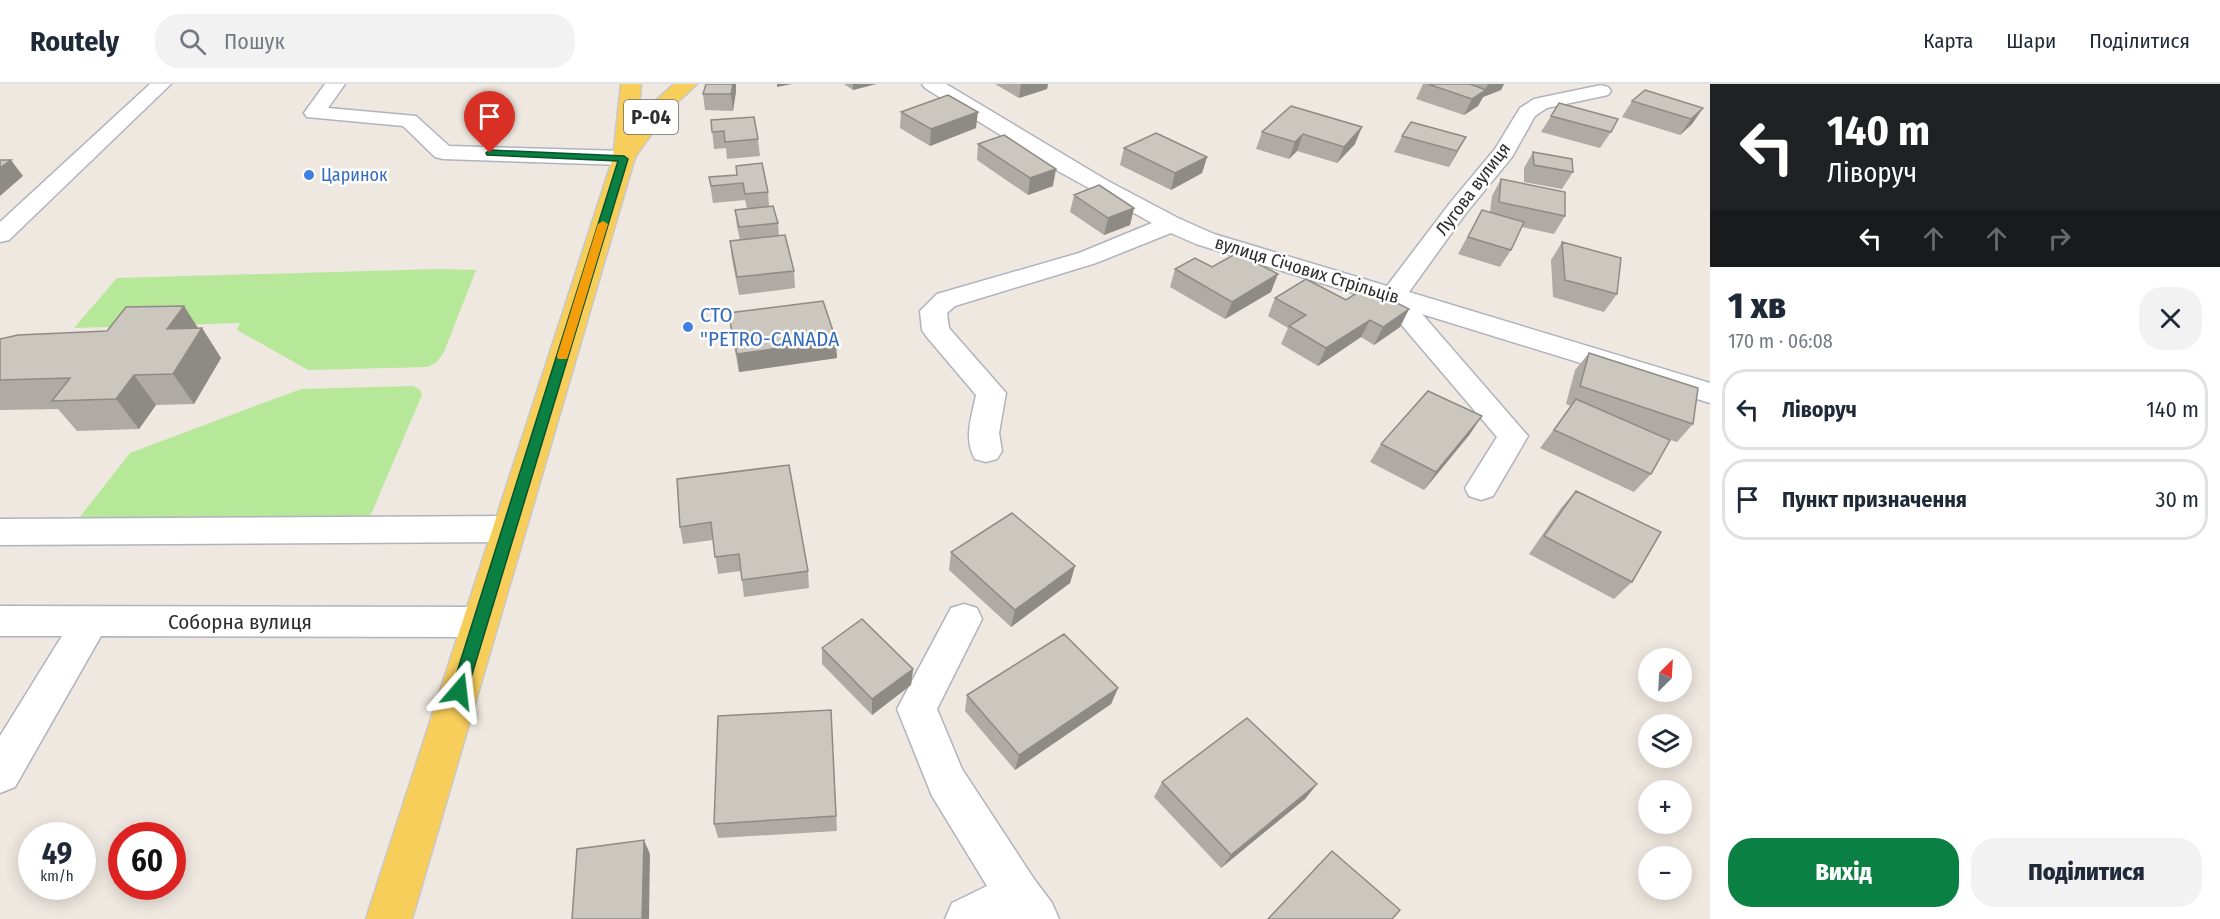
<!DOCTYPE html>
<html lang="uk">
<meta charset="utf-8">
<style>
:root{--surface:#fff;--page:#f2f2f3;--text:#1f2937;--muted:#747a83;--line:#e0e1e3;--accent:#0b8043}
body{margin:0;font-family:"Fira Sans Condensed",sans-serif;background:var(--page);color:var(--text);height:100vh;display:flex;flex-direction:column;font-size:22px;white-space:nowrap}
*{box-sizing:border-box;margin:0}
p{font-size:20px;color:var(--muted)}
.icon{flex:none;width:33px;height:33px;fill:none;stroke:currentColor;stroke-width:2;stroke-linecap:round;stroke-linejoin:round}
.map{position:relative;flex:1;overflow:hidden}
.details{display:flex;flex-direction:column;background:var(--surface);width:510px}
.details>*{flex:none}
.guide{background:#202124;color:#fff;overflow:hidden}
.needle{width:39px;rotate:24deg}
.fabs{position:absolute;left:1638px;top:564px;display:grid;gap:12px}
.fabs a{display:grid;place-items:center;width:54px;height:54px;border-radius:50%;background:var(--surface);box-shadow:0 3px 15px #0003;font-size:30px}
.speed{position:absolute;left:18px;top:738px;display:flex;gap:12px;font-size:30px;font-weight:700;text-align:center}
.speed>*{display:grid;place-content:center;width:78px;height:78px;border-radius:50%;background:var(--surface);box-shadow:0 3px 15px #0003;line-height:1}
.speed small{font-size:15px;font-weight:400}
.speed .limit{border:9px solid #d22;background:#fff;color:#111}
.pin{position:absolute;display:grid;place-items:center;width:51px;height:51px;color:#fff;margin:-62px -26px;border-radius:50% 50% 50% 0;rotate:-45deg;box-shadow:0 0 6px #0007}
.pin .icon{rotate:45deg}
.me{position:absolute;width:66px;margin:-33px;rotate:17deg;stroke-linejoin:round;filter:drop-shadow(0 0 4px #0008)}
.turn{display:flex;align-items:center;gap:21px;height:126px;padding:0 18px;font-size:27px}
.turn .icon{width:78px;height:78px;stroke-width:2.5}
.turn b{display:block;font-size:42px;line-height:51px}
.lanes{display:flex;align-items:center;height:57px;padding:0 18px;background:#0003;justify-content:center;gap:30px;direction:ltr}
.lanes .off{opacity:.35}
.round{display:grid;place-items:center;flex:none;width:63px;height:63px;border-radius:24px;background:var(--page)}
.head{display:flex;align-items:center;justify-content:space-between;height:102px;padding:0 18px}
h1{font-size:36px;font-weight:800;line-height:45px}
.primary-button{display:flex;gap:12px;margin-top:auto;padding:12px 18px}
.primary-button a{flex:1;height:69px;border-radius:24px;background:var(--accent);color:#fff;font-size:24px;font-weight:800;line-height:69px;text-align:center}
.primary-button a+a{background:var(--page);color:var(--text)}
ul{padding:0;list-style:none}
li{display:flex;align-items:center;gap:18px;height:81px;margin:0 12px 9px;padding:0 6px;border:3px solid var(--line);border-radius:24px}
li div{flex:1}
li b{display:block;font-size:22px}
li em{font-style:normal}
header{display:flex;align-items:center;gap:36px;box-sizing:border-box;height:84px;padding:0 30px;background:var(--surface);border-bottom:2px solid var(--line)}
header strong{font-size:28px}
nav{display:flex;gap:33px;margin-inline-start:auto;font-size:21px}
.search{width:420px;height:54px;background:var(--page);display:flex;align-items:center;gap:15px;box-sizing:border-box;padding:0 21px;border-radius:24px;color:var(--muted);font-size:22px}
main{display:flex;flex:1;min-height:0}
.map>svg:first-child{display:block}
</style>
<header>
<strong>Routely</strong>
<div class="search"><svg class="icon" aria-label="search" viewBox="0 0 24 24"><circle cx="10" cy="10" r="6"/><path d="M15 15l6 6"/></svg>Пошук</div>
<nav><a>Карта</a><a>Шари</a><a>Поділитися</a></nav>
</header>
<main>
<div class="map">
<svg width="1710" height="835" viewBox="0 0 1710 835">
<rect width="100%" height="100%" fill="#efe8e0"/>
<!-- green -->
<path fill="#b7e89a" d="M439,185L476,186L444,268L437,278L428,283L308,286L237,246L240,239L74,244L117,194Z
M413,302L420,306L422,311L369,435L79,434L130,369L301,305Z"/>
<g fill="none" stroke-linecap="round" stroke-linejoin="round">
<!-- minor casing -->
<g stroke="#b0b3bd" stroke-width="3">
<path id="minor" d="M150,0H171L9,156L0,158V138Z
M325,0H345L328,24L416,32L449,62L624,67L632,69L635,74L632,79L624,81L443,75L435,73L403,42L307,33L304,29Z
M922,0H946L1108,97L1178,134L1214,150L1387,202L1450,119L1495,65L1520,24L1534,15L1601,1L1608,3L1611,7L1608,11L1547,24L1535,32L1512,73L1466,129L1409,208L1710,299V319L1422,230L1528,352L1493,412L1481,416L1469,412L1465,404L1497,353L1382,218L1196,160L1171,149L1096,179L955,222L947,229L949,244L1006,309L999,349L1002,367L997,375L986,378L975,375C963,355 972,332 976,311L926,252L922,246L920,227L937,210L1079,169L1152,139L1058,87L925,4Z
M508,432L520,436L525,445L520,454L508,458L0,461V435Z
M964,520L977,524L982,535L937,625L962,685L1034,795L1052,819L1059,835H945L952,819L987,802L932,712L897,625L951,524Z
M0,522L480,523L493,527L498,538L493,549L480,553L101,552L15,703L0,709V652L62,552H0Z"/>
</g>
<!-- major casing -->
<g stroke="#c8c8c8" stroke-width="3">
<path id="major" d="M621,0H641L638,37L653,19L674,0H697L668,27L635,73L412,835H366L613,74Z"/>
</g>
<!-- minor -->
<use href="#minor" fill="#fff" fill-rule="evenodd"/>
<!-- major -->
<use href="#major" fill="#f8ce5b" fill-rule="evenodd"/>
</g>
<!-- wall -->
<path fill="#afaaa3" d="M706,0H736V7L733,27L705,26L703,10Z
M844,0H876L853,6Z
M995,0H1048L1047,5L1019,14Z
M1423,0H1504L1501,6L1483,13L1478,22L1464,31L1416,15Z
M1632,17L1703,24L1692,40L1680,51L1622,33Z
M1291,22L1355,60L1337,79L1297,67L1289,75L1256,65L1262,48Z
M901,28L976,44L930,62L900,44Z
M1551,32L1611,48L1600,64L1541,48Z
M711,36L758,55L760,72L727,75L726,64L714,65Z
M1402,52L1466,53L1449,83L1394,68Z
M978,60L1053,102L1028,111L977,76Z
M1124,64L1207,73L1202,89L1171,106L1120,81Z
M1533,68L1573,88L1562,105L1524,98V84Z
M736,82L768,108L769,122L778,139L779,152L794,187L795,204L739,211L732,175L730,157L740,156L737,143L735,126L747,125L745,116L713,119L709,93L736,91Z
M1501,95L1565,132L1554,150L1522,143L1511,166L1500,183L1458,170L1482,126L1490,128L1492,112Z
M1074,111L1134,124L1130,141L1104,151L1070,128Z
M1562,158L1617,210L1604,228L1553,213L1551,176Z
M1212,183L1271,208L1225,235L1170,203L1175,185Z
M1275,214L1346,216L1409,225L1400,243L1374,261L1361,253L1318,282L1281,260L1288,244L1268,232Z
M728,229L837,274L739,288L731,246Z
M202,244L221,274L194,320L156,321L139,345L77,347L58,325L0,326V255Z
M1589,269L1693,340L1677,358L1667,355L1651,390L1634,408L1540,364L1571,322L1566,320L1575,286Z
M1470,350L1424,406L1370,378L1381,360Z
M677,395L808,487L809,504L744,513L741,487L718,490L713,456L683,460L680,443Z
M1576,407L1632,498L1614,515L1529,470L1561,424Z
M951,468L1075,482L1070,499L1011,543L949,486Z
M822,564L913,585L911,601L872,631L822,580Z
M1118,604L1111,620L1015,686L965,627L967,611Z
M831,626L837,747L718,754L714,740Z
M1162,698L1317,700L1305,715L1221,784L1154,713Z"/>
<!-- shaded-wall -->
<path fill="#8e8b85" d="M733,0H736V7L733,27L731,10Z
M777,0H792L777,3Z
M853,0H876L853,6Z
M1021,0H1048L1047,5L1019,14Z
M1488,0H1504L1501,6L1483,13L1478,22L1464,31L1472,15L1485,6Z
M1703,24L1692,40L1680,51L1691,35Z
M978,28L976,44L930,62L931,45Z
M1362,43L1355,60L1337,79L1344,63Z
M1303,50L1297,67L1289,75L1295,58Z
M1466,53L1457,69L1449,83L1457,67Z
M1207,73L1202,89L1171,106L1175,89Z
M11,76L23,92L0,112V84Z
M1056,85L1053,102L1028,111L1030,94Z
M1134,124L1130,141L1104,151L1108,134Z
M1278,190L1271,208L1225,235L1232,218Z
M184,222L200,247L202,244L221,274L194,320L173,290L167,245Z
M1409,225L1400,243L1374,261L1383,243Z
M1370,236L1361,253L1318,282L1326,264Z
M836,256L837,274L739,288L737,270Z
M134,291L156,321L139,345L116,315Z
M1482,332L1470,350L1424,406L1436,388Z
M1075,482L1070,499L1011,543L1015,526Z
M913,585L911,601L872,631V615Z
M1118,604L1111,620L1015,686L1019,671Z
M1317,700L1305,715L1221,784L1231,771Z
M644,756L650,770L649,835H642Z"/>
<!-- building -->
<path fill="#cbc6be" stroke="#8e8b85" stroke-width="1.5" d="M706,0H733L731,10H703Z
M1428,0H1470L1486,6L1472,15Z
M1645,6L1703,24L1691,35L1632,17Z
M948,11L978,28L931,45L901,28Z
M1559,19L1618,35L1611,48L1551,32Z
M1291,22L1362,43L1344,63L1303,50L1295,58L1262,48Z
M754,33L758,55L725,58L724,47L712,48L711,36Z
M1411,38L1466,53L1457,67L1402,52Z
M1156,49L1207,73L1175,89L1124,64Z
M1004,51L1056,85L1030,94L978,60Z
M1533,68L1572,75L1573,88L1534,81Z
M0,76H11L0,84Z
M762,79L768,108L745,110L743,99L711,102L709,93L737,91L736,82Z
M1501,95L1565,108V132L1499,118Z
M1099,101L1134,124L1108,134L1074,111Z
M773,122L778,139L739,143L735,126Z
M1482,126L1524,138L1511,166L1468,153Z
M785,151L794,187L737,193L730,157Z
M1562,158L1621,174L1617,210L1565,196Z
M1237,169L1278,190L1232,218L1175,185L1195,174L1212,183Z
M1306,195L1346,216L1366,203L1409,225L1383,243L1370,236L1326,264L1289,242L1306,231L1275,214Z
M823,217L836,256L737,270L728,229Z
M184,222L167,245L202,244L173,290L134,291L116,315L52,317L70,294L0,296V255L18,251L107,247L126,223Z
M1589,269L1698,304L1693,340L1580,302Z
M1428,307L1482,332L1436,388L1381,360Z
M1576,315L1670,356L1651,390L1554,346Z
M789,381L808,487L742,496L739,470L715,473L711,438L680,443L677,395Z
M1576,407L1661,448L1632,498L1544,452Z
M1012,429L1075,482L1015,526L951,468Z
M862,535L913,585L872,615L822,564Z
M1064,550L1118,604L1019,671L967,611Z
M831,626L836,732L714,740L718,632Z
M1247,634L1317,700L1231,771L1162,698Z
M644,756L642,835H572L577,765Z
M1332,767L1400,826L1392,835H1268Z"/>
<!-- route -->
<path fill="#0b8043" stroke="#07532c" stroke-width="1.5" d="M490,66L624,72L628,75L467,607L465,612L459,614L453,612L451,607L618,77L487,71L486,69Z"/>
<!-- slow -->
<path fill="#f59e0b" d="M603,137L608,140L568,272L567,275H558L557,272L598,140Z"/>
<!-- markers -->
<g fill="#3f7fe0" stroke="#fff" stroke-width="2">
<circle cx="309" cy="91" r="6"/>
<circle cx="688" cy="243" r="6"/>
</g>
<g text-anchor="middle" stroke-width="5" stroke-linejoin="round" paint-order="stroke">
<!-- far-shop labels -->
<g font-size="18" fill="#366cbe" stroke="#fff" text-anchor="start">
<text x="321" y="97">Царинок</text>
</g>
<!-- far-street labels -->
<g font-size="18" fill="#2d2d2d" stroke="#fff">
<text transform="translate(1473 105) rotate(-53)" y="6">Лугова вулиця</text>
<text transform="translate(1307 186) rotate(17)" y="6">вулиця Січових Стрільців</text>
</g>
<!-- shield labels -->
<rect fill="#fff" stroke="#6c6c6c" stroke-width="1.5" x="624" y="16" width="54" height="34" rx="4.5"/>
<g font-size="20" font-weight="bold" fill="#2d2d2d">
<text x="651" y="40">Р-04</text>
</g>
<!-- shop labels -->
<g font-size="21" fill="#366cbe" stroke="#fff" text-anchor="start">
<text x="700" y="238">СТО<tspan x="700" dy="24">"PETRO-CANADA</tspan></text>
</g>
<!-- street labels -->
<g font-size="21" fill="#2d2d2d" stroke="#fff">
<text x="240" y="545">Соборна вулиця</text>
</g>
</g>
</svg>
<div class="fabs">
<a><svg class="needle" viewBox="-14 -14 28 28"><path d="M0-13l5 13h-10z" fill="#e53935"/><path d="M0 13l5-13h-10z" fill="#747a83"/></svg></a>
<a><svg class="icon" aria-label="layers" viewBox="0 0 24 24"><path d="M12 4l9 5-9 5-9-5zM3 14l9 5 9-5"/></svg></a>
<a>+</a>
<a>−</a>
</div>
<div class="speed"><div>49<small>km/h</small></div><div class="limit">60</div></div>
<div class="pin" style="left:490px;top:69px;background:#d93025"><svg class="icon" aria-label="arrive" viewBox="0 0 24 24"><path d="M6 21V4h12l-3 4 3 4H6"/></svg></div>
<svg class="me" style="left:459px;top:607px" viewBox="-20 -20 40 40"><path d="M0-17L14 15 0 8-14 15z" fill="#0b8043" stroke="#fff" stroke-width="4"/></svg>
</div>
<section class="details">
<div class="guide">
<div class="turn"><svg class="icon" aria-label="left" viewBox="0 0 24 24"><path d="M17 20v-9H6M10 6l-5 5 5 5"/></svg><div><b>140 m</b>Ліворуч</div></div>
<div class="lanes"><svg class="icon" aria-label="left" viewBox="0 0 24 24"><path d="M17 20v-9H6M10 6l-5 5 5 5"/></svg><svg class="icon off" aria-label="ahead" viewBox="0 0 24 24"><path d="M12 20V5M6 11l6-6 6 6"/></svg><svg class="icon off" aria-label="ahead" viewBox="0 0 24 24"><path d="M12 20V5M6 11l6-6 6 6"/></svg><svg class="icon off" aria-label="right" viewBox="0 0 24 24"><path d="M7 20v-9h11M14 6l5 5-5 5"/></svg></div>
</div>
<div class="head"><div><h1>1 хв</h1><p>170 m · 06:08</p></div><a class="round"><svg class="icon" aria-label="close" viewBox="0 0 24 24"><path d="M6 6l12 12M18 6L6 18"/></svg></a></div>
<ul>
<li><svg class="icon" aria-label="left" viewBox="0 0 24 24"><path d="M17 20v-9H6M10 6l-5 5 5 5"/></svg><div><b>Ліворуч</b></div><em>140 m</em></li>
<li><svg class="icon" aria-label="arrive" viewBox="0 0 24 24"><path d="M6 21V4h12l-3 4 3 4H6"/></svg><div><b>Пункт призначення</b></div><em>30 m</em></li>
</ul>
<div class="primary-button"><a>Вихід</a><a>Поділитися</a></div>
</section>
</main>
